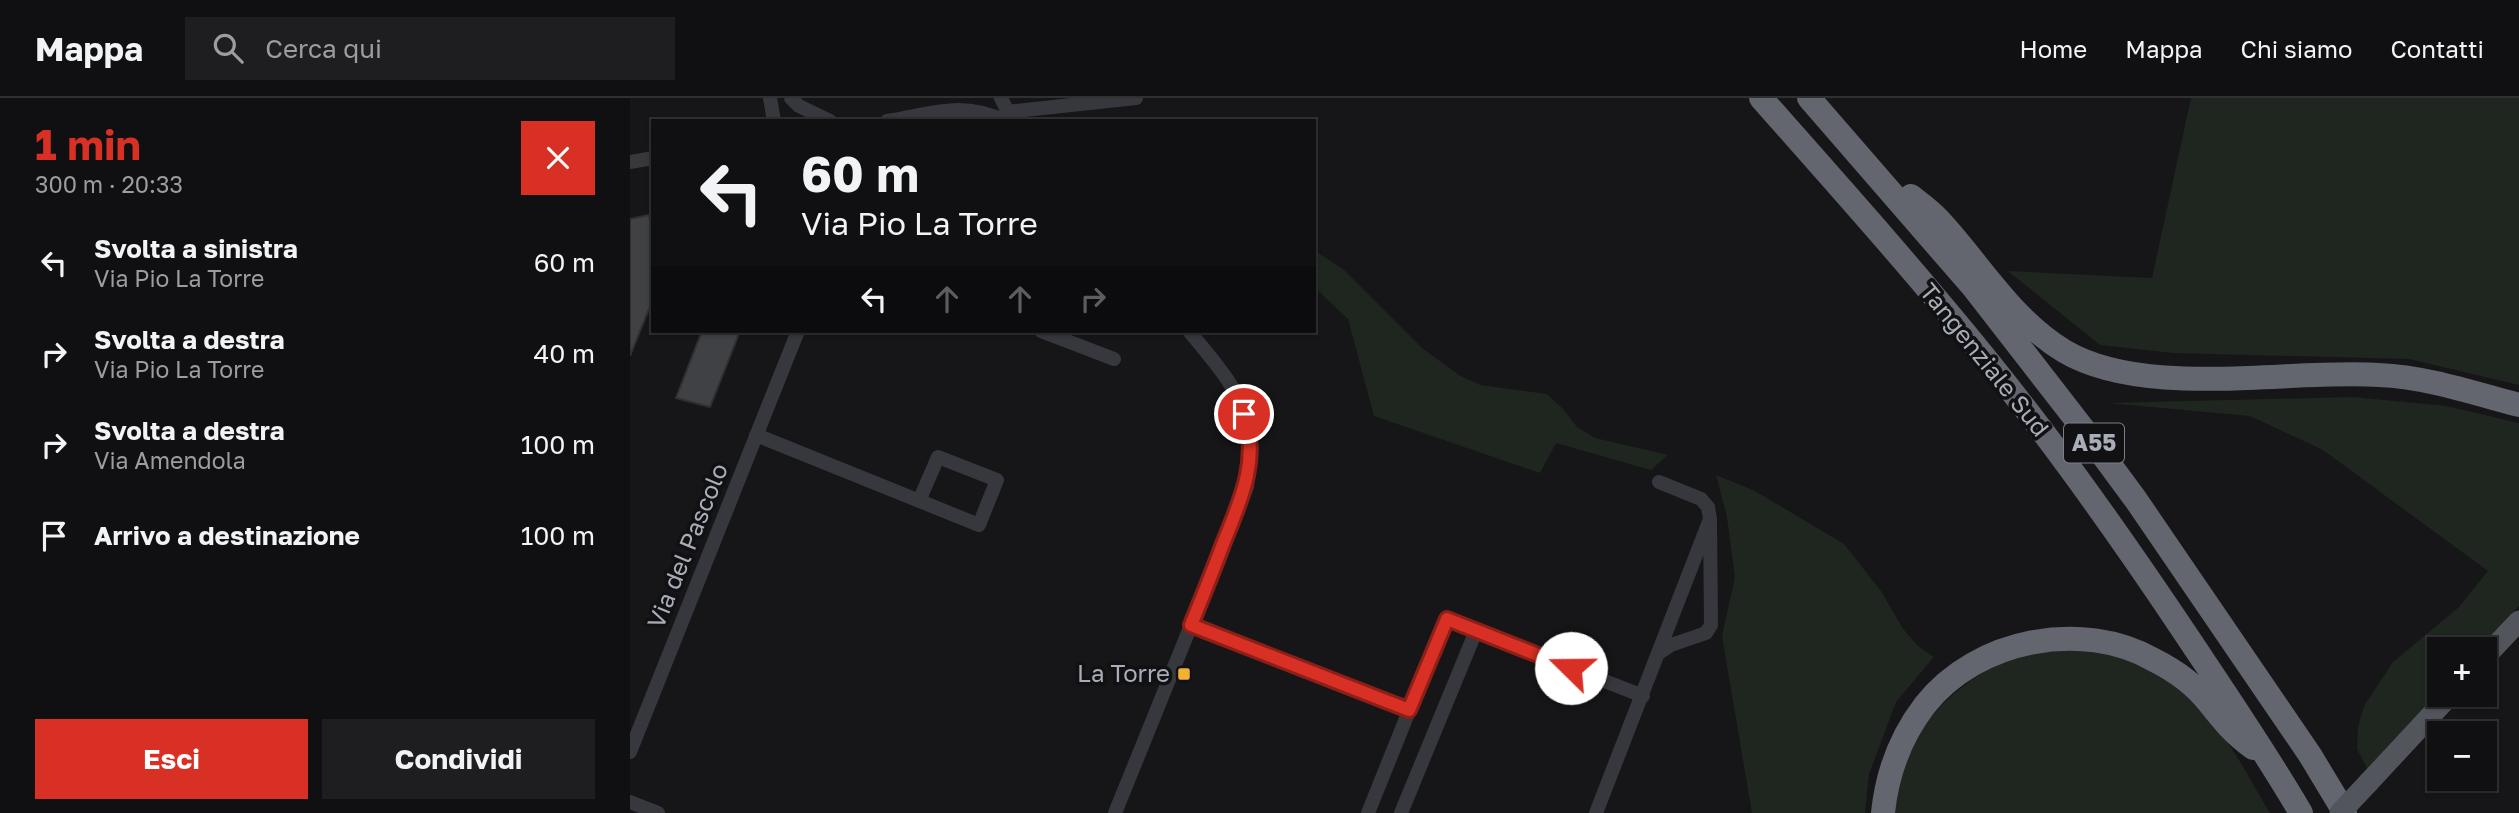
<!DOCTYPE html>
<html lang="it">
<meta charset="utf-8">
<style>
:root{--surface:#101012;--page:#1e1e20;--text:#f1f3f6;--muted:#9c9d9f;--line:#303032;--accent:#d93025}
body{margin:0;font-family:"Golos Text",sans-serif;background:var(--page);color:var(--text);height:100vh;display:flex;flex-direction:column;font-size:26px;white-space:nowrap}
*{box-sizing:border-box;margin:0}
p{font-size:23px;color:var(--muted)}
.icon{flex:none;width:38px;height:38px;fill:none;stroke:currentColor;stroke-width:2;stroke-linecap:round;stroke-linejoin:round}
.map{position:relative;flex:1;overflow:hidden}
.drawer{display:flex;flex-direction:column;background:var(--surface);width:630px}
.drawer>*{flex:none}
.guide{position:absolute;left:21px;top:21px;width:665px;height:214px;border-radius:0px;box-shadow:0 2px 5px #0004,0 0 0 2px var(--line);background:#101012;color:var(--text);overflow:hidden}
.buttons{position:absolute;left:1797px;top:539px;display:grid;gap:14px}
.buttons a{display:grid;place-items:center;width:70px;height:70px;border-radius:0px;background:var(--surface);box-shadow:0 2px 5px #0004,0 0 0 2px var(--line);font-size:35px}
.pin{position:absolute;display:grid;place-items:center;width:60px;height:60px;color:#fff;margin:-30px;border:4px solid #fff;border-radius:50%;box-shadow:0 2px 7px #0007}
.me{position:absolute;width:77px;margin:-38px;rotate:292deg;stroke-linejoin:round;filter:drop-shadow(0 0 5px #0008)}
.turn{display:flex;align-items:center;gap:24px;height:147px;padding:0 35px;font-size:32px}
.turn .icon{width:91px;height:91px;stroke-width:2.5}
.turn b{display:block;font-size:49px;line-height:60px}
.lanes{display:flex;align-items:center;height:66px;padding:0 35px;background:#0003;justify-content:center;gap:35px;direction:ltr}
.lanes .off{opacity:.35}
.round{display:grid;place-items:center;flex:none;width:74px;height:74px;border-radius:0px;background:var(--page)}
.summary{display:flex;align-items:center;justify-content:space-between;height:119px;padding:0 35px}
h1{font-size:42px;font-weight:700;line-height:52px;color:var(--accent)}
.action{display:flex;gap:14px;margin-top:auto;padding:14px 35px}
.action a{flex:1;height:80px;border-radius:0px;background:var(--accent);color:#fff;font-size:28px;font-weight:700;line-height:80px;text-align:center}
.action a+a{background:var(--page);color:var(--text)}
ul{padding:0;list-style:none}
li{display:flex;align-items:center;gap:21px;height:91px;padding:0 35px}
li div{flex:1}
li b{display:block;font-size:26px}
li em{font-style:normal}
header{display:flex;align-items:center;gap:42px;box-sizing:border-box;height:98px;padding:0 35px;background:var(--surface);border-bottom:2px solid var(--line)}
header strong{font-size:33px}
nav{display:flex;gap:38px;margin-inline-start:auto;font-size:24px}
.search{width:490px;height:63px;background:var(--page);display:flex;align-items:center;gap:18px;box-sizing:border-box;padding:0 24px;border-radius:0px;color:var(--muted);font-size:26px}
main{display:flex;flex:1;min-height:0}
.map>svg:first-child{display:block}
</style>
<header>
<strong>Mappa</strong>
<div class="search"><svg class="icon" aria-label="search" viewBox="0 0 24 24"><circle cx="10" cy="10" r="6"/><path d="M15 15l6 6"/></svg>Cerca qui</div>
<nav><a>Home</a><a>Mappa</a><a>Chi siamo</a><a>Contatti</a></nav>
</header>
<main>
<section class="drawer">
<div class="summary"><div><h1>1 min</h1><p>300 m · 20:33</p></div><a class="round" style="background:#d93025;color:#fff"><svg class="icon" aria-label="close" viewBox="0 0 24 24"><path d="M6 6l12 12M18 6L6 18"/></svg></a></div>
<ul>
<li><svg class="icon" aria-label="left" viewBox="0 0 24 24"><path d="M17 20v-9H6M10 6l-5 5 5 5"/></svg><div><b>Svolta a sinistra</b><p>Via Pio La Torre</p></div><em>60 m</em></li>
<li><svg class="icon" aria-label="right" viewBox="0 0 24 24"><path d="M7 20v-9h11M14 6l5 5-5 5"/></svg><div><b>Svolta a destra</b><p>Via Pio La Torre</p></div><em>40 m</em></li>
<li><svg class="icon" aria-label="right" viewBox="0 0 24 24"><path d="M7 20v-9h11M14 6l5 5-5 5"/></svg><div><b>Svolta a destra</b><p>Via Amendola</p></div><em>100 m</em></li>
<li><svg class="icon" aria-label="arrive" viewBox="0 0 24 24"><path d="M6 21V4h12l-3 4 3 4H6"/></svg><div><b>Arrivo a destinazione</b></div><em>100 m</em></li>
</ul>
<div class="action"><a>Esci</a><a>Condividi</a></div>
</section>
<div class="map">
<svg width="1889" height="715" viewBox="0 0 1889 715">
<rect width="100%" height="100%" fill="#161618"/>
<!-- green -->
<path fill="#1e261f" d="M1561,0H1889V287L1779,261L1543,255L1470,247L1378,173L1522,180Z
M684,152L714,172L792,250L829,277L850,287L917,296L933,311L947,329L965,340L1038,357L1021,372L926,345L910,375L744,318L718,221L684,189Z
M1723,299L1816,308L1889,325V508L1849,551H1810L1809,594L1738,672L1727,651L1728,629L1734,608L1763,564L1829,509L1858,473L1693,352L1620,318L1478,305Z
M1086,377L1125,393L1214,446L1251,493L1273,531L1288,548L1304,559L1266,604L1239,676L1235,715H1122L1092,538L1105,479L1097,419Z
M1452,551C1475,556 1498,560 1520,570C1577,596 1609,663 1640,715H1265C1267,699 1269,682 1274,667C1289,620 1337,577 1382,561C1404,553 1428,552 1452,551Z"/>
<!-- building -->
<path fill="#404145" stroke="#303034" stroke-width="2" d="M19,117L23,139V201L0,258V121Z
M72,233H110L80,309L46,300Z"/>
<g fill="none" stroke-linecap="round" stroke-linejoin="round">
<!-- minor -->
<path stroke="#37383d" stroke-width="14" d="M140,0L144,23
M161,0L169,8L200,23
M371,0L382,22
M377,14L506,0
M257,23C302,16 331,2 375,23
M0,64L23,60
M411,233L484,261
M126,337L349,427L367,382L308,359L289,403
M1029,384L1071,401L1078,409L1080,421L1081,527L1076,535L1041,547L1029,555
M561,527L779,612
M0,654L168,233
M0,704L28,715
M485,715L617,389C619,370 623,348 619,329C610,291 583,262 559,233
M738,715L816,521L1013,598
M771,715L846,533
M966,715L1080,421"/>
<!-- primary -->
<path stroke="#53555c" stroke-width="21" d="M1855,559L1889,523
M1739,684L1820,597"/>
<!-- motorway -->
<path stroke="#63666e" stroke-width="24" d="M1131,0C1207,86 1284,172 1356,261C1429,351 1495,445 1559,541C1597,598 1636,655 1671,715
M1179,0L1343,189L1458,337L1506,402L1680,657L1715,715
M1281,98C1291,106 1301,113 1309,122C1350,166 1381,221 1434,253C1515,301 1656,271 1749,277C1797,279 1843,295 1889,307
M1253,715C1257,676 1271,638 1295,607C1347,541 1452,521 1524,562C1544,572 1565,587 1579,605C1594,624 1603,635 1623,650"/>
<!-- primary-bridge -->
<path stroke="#53555c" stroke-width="21" d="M1710,715L1739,684"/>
</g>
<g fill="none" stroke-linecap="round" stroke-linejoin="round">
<!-- route casing -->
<g stroke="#8d1f18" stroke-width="18">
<path id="route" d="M614,316C630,362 610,404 593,446C583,473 572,500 561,527L779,612L817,521L941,570"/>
</g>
<!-- route -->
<use href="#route" stroke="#d93025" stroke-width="12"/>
</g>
<!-- markers -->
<rect fill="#f2b134" stroke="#111113" stroke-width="2.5" x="547" y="569" width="14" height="14" rx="3.5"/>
<g text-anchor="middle" stroke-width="7" stroke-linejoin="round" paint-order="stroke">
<!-- shield labels -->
<rect fill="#111113" stroke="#7b7e86" stroke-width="2" x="1434" y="325.5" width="60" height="39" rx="5"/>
<g font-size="23" font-weight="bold" fill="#a8adb8">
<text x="1464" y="353">A55</text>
</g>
<!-- street labels -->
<g font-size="24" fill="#a8adb8" stroke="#111113">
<text transform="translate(1354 262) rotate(51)" y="8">Tangenziale Sud</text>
<text transform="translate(58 448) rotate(-68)" y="8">Via del Pascolo</text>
</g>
<!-- poi labels -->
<g font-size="24" fill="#a8adb8" stroke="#111113" text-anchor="end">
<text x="540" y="584">La Torre</text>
</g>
</g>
</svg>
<div class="buttons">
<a>+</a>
<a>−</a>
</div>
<div class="pin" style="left:614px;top:316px;background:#d93025"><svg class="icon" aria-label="arrive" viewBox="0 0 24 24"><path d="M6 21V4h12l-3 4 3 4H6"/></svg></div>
<svg class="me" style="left:941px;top:570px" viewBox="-20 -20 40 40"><circle r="19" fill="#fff"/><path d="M0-13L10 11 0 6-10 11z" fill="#d93025"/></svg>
<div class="guide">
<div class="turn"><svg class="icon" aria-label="left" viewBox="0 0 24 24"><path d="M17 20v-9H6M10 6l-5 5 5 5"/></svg><div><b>60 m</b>Via Pio La Torre</div></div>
<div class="lanes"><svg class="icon" aria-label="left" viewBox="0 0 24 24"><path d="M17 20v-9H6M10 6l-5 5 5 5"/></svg><svg class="icon off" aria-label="ahead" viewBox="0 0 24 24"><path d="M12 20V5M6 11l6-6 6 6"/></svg><svg class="icon off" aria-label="ahead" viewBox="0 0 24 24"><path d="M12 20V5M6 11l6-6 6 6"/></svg><svg class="icon off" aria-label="right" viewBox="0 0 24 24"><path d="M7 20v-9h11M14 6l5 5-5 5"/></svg></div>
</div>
</div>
</main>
